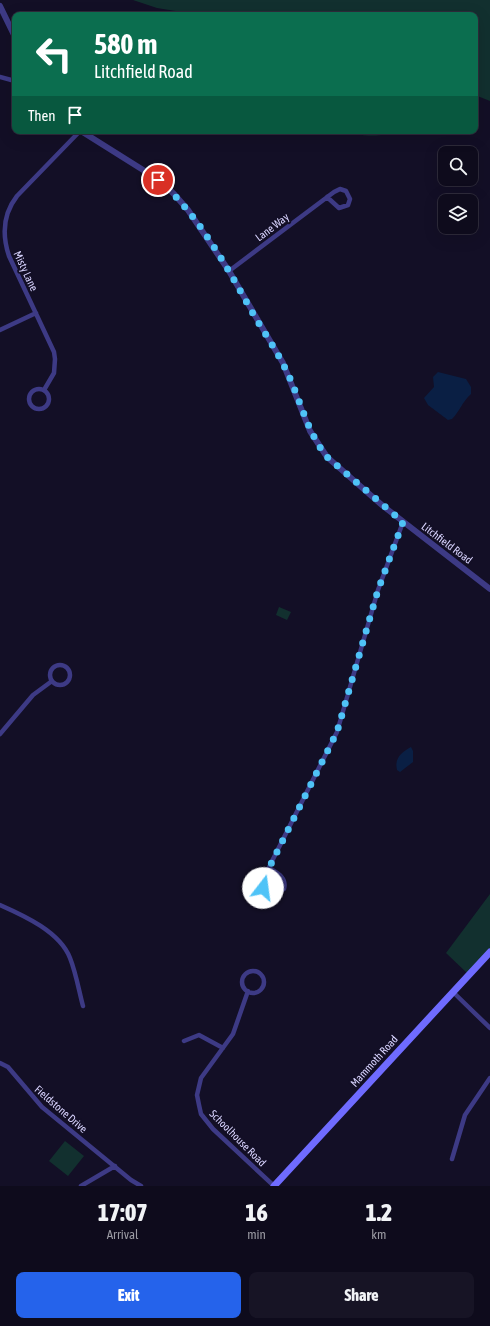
<!DOCTYPE html>
<style>
:root{--surface:#0e0b1c;--page:#171425;--text:#f1f3f6;--muted:#9b9ba3;--line:#2e2b3b;--accent:#2563eb}
body{margin:0;font-family:"Asap Condensed",sans-serif;background:var(--page);color:var(--text);height:100vh;display:flex;flex-direction:column;font-size:15px;white-space:nowrap}
*{box-sizing:border-box;margin:0}
p{font-size:13px;color:var(--muted)}
.icon{flex:none;width:22px;height:22px;fill:none;stroke:currentColor;stroke-width:2;stroke-linecap:round;stroke-linejoin:round}
.map{position:relative;height:1186px;overflow:hidden}
.sheet{display:flex;flex-direction:column;background:var(--surface);flex:1}
.sheet>*{flex:none}
.banner{position:absolute;left:12px;top:12px;width:466px;height:122px;border-radius:8px;box-shadow:0 4px 16px #0002,0 0 0 1px var(--line);background:#0b6e4f;color:#fff;overflow:hidden}
.fabs{position:absolute;left:438px;top:146px;display:grid;gap:8px}
.fabs a{display:grid;place-items:center;width:40px;height:40px;border-radius:8px;background:var(--surface);box-shadow:0 4px 16px #0002,0 0 0 1px var(--line);font-size:20px}
.pin{position:absolute;display:grid;place-items:center;width:34px;height:34px;color:#fff;margin:-17px;border:2px solid #fff;border-radius:50%;box-shadow:0 1px 4px #0007}
.me{position:absolute;width:44px;margin:-22px;rotate:15deg;stroke-linejoin:round;filter:drop-shadow(0 0 3px #0008)}
.turn{display:flex;align-items:center;gap:14px;height:84px;padding:0 16px;font-size:18px}
.turn .icon{width:52px;height:52px;stroke-width:2.5}
.turn b{display:block;font-size:28px;line-height:34px}
.then{display:flex;align-items:center;height:38px;padding:0 16px;background:#0003;gap:8px;font-size:15px}
.eta{display:flex;justify-content:space-evenly;align-items:center;height:68px;text-align:center}
.eta b{font-size:24px;font-weight:800;line-height:28px}
.primary-button{display:flex;gap:8px;margin-top:auto;padding:8px 16px}
.primary-button a{flex:1;height:46px;border-radius:8px;background:var(--accent);color:#fff;font-size:16px;font-weight:800;line-height:46px;text-align:center}
.primary-button a+a{background:var(--page);color:var(--text)}
.map>svg:first-child{display:block}
</style>
<div class="map">
<svg width="490" height="1186" viewBox="0 0 490 1186">
<rect width="100%" height="100%" fill="#130f26"/>
<!-- green -->
<path fill="#12302f" d="M133,0H490V101L475,95V15H200L157,8Z
M344,131H391C385,139 352,135 344,131Z
M279,607L291,612L287,620L276,615Z
M490,894V949L467,973L446,953Z
M65,1141L84,1156L68,1176L49,1161Z"/>
<!-- water -->
<path fill="#0a1f44" d="M438,372L466,379L471,387V394C462,402 460,411 452,419L448,420L428,405L424,398L434,387L433,377Z
M411,747L413,751V762L400,772L397,770C394,758 402,752 411,747Z"/>
<g fill="none" stroke-linecap="round" stroke-linejoin="round">
<!-- minor -->
<path stroke="#3d3a85" stroke-width="4.5" d="M0,77L15,81
M229,271L334,192L340,189L346,191L350,199L348,205L339,208L327,197
M0,330L36,313
M29 399a10 10 0 1 1 20 0a10 10 0 1 1-20 0Z
M44,390L54,373L55,359L54,352L9,256C2,235 3,214 17,196L80,131
M50 675a10 10 0 1 1 20 0a10 10 0 1 1-20 0Z
M0,734L33,695L52,681
M269,868C277,873 287,877 284,889L275,895L265,891L262,881L337,732L378,590L403,522
M0,905C25,916 60,932 70,958C76,973 79,991 83,1006
M242 982a11 11 0 1 1 22 0a11 11 0 1 1-22 0Z
M248,991L233,1034L201,1078L197,1095L199,1105L201,1114L213,1129L274,1186
M453,992L490,1028
M184,1041L199,1035L223,1048
M0,1063L8,1067L42,1107L131,1180L141,1186
M452,1159L465,1115L490,1078
M81,1186L115,1166"/>
<!-- tertiary -->
<path stroke="#3d3a85" stroke-width="6" d="M0,6L15,37
M81,131L159,180L174,194L188,210L229,271L283,363L310,431L327,457L383,506L490,589"/>
<!-- secondary -->
<path stroke="#6f6bff" stroke-width="7" d="M274,1186L490,952"/>
</g>
<g fill="none" stroke-linecap="round" stroke-linejoin="round">
<!-- route -->
<path stroke="#4fc3f7" stroke-width="7" stroke-dasharray="0 12.6" d="M158,180C199,214 229,271 255,317C266,335 278,353 287,372C301,401 307,432 327,457L403,522L378,590L337,732L264,878L263,888"/>
</g>
<g text-anchor="middle" stroke-width="4" stroke-linejoin="round" paint-order="stroke">
<!-- street labels -->
<g font-size="11" fill="#d9d4ff" stroke="#130f26">
<text transform="translate(272 227) rotate(-37)" y="4">Lane Way</text>
<text transform="translate(26 271) rotate(65)" y="4">Misty Lane</text>
<text transform="translate(447 543) rotate(37)" y="4">Litchfield Road</text>
<text transform="translate(374 1061) rotate(-48)" y="4">Mammoth Road</text>
<text transform="translate(61 1109) rotate(41)" y="4">Fieldstone Drive</text>
<text transform="translate(238 1138) rotate(45)" y="4">Schoolhouse Road</text>
</g>
</g>
</svg>
<div class="fabs">
<a><svg class="icon" aria-label="search" viewBox="0 0 24 24"><circle cx="10" cy="10" r="6"/><path d="M15 15l6 6"/></svg></a>
<a><svg class="icon" aria-label="layers" viewBox="0 0 24 24"><path d="M12 4l9 5-9 5-9-5zM3 14l9 5 9-5"/></svg></a>
</div>
<div class="pin" style="left:158px;top:180px;background:#d93025"><svg class="icon" aria-label="arrive" viewBox="0 0 24 24"><path d="M6 21V4h12l-3 4 3 4H6"/></svg></div>
<svg class="me" style="left:263px;top:888px" viewBox="-20 -20 40 40"><circle r="19" fill="#fff"/><path d="M0-13L10 11 0 6-10 11z" fill="#4fc3f7"/></svg>
<div class="banner">
<div class="turn"><svg class="icon" aria-label="left" viewBox="0 0 24 24"><path d="M17 20v-9H6M10 6l-5 5 5 5"/></svg><div><b>580 m</b>Litchfield Road</div></div>
<div class="then">Then<svg class="icon" aria-label="arrive" viewBox="0 0 24 24"><path d="M6 21V4h12l-3 4 3 4H6"/></svg></div>
</div>
</div>
<section class="sheet">
<div class="eta">
<div><b>17:07</b><p>Arrival</p></div>
<div><b>16</b><p>min</p></div>
<div><b>1.2</b><p>km</p></div>
</div>
<div class="primary-button"><a>Exit</a><a>Share</a></div>
</section>
